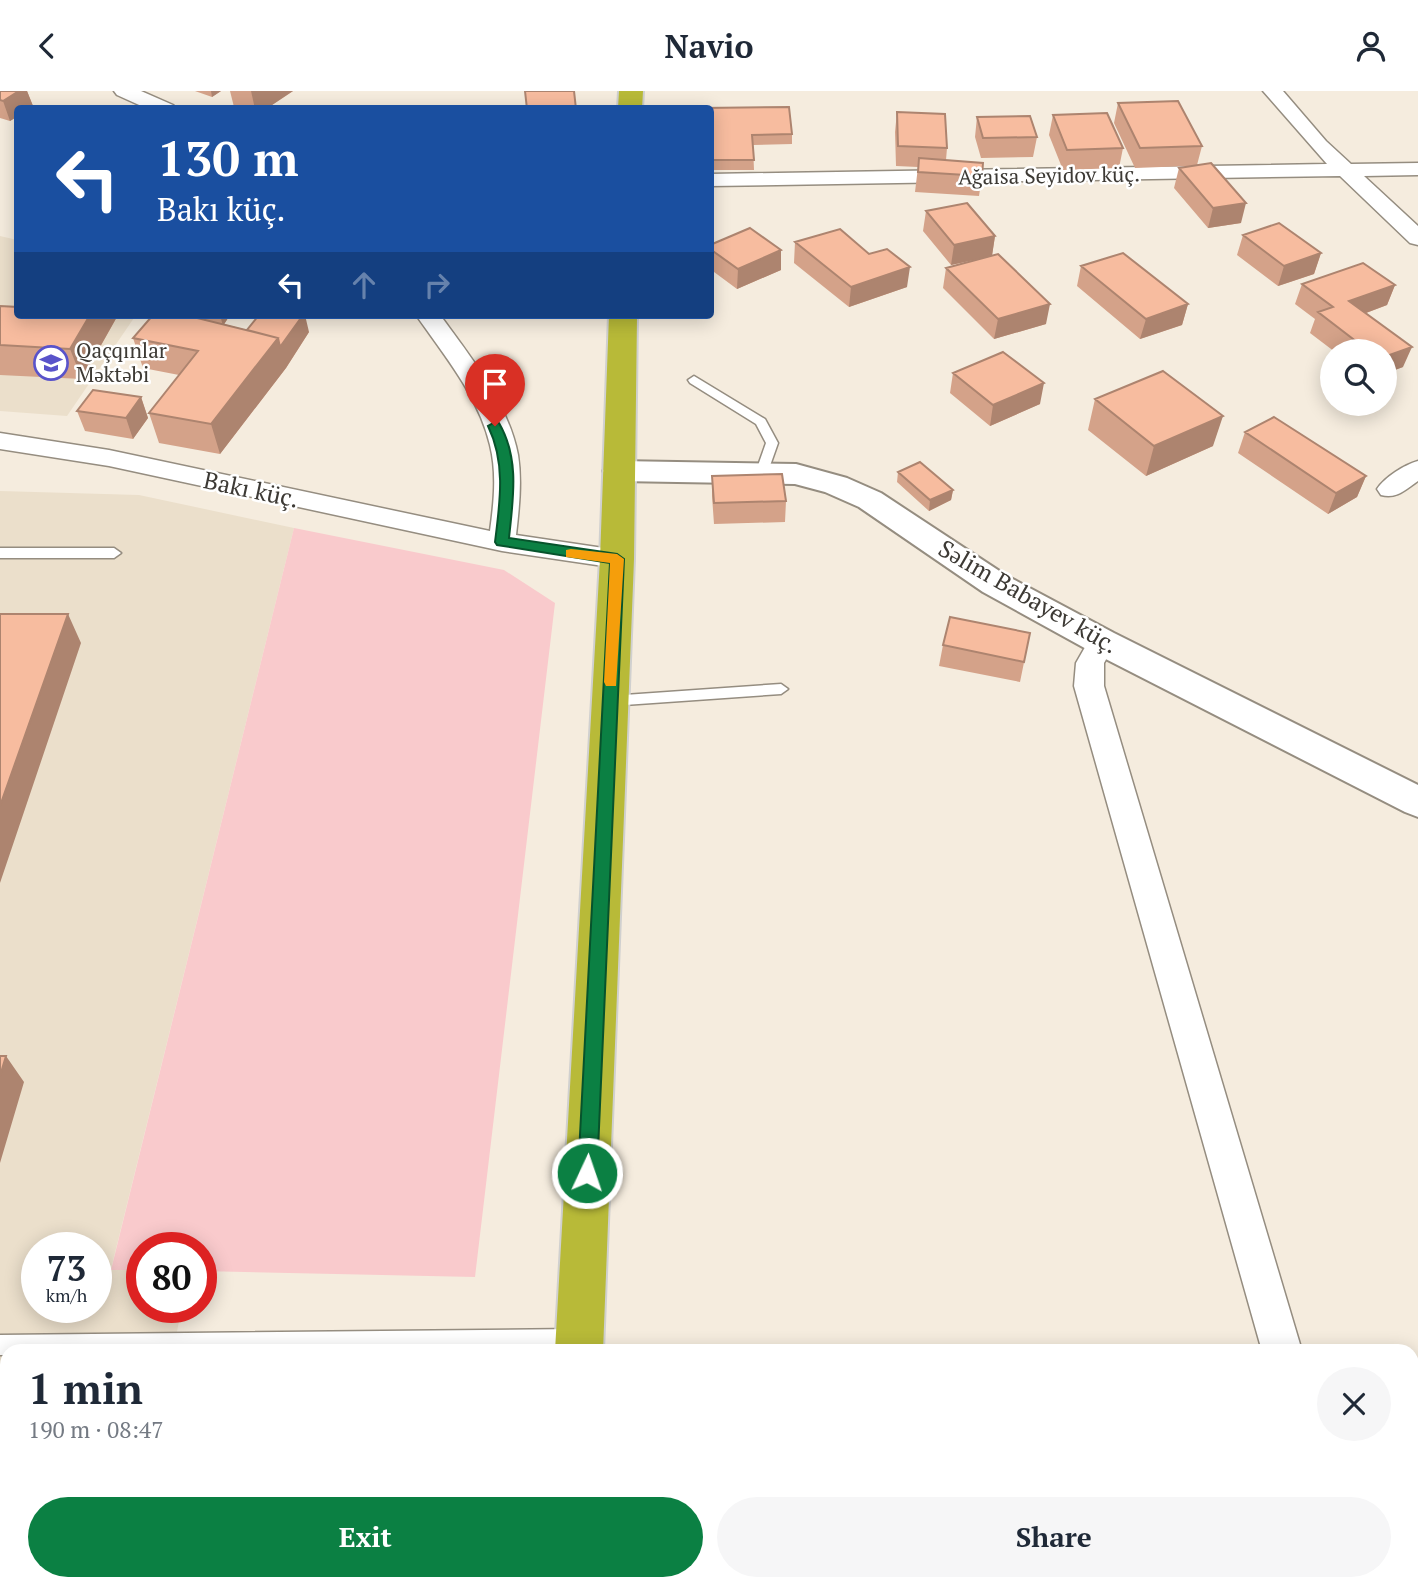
<!DOCTYPE html>
<meta charset="utf-8">
<style>
:root{--surface:#fff;--page:#f6f6f7;--text:#1f2937;--muted:#747a83;--accent:#0b8043}
body{margin:0;font-family:"PT Serif",serif;background:var(--page);color:var(--text);height:100vh;display:flex;flex-direction:column;font-size:26px;white-space:nowrap}
*{box-sizing:border-box;margin:0}
p{font-size:23px;color:var(--muted)}
.icon{flex:none;width:38px;height:38px;fill:none;stroke:currentColor;stroke-width:2;stroke-linecap:round;stroke-linejoin:round}
.map{position:relative;flex:1;overflow:hidden}
.panel{position:absolute;left:0px;top:1253px;width:1419px;height:247px;display:flex;flex-direction:column;background:var(--surface);border-radius:21px 21px 0 0;box-shadow:0 4px 18px #0003}
.panel>*{flex:none}
.hud{position:absolute;left:14px;top:14px;width:700px;height:214px;border-radius:7px;box-shadow:0 4px 18px #0003;background:#1a4fa0;color:#fff;overflow:hidden}
.tools{position:absolute;left:1320px;top:248px;display:grid;gap:14px}
.tools a{display:grid;place-items:center;width:77px;height:77px;border-radius:50%;background:var(--surface);box-shadow:0 4px 18px #0003;font-size:35px}
.speed{position:absolute;left:21px;top:1141px;display:flex;gap:14px;font-size:35px;font-weight:700;text-align:center}
.speed>*{display:grid;place-content:center;width:91px;height:91px;border-radius:50%;background:var(--surface);box-shadow:0 4px 18px #0003;line-height:1}
.speed small{font-size:18px;font-weight:400}
.speed .limit{border:10px solid #d22;background:#fff;color:#111}
.pin{position:absolute;display:grid;place-items:center;width:60px;height:60px;color:#fff;margin:-72px -30px;border-radius:50% 50% 50% 0;rotate:-45deg;box-shadow:0 0 7px #0007}
.pin .icon{rotate:45deg}
.me{position:absolute;width:77px;margin:-38px;rotate:3deg;stroke-linejoin:round;filter:drop-shadow(0 0 5px #0008)}
.turn{display:flex;align-items:center;gap:24px;height:147px;padding:0 28px;font-size:32px}
.turn .icon{width:91px;height:91px;stroke-width:2.5}
.turn b{display:block;font-size:49px;line-height:60px}
.lanes{display:flex;align-items:center;height:66px;padding:0 28px;background:#0003;justify-content:center;gap:35px;direction:ltr}
.lanes .off{opacity:.35}
.round{display:grid;place-items:center;flex:none;width:74px;height:74px;border-radius:37px;background:var(--page)}
.headline{display:flex;align-items:center;justify-content:space-between;height:119px;padding:0 28px}
h1{font-size:42px;font-weight:700;line-height:52px}
.action{display:flex;gap:14px;margin-top:auto;padding:14px 28px}
.action a{flex:1;height:80px;border-radius:42px;background:var(--accent);color:#fff;font-size:28px;font-weight:700;line-height:80px;text-align:center}
.action a+a{background:var(--page);color:var(--text)}
header{display:flex;justify-content:space-between;align-items:center;height:91px;padding:0 28px;background:var(--surface);font-size:32px;font-weight:700}
.map>svg:first-child{display:block}
</style>
<header><svg class="icon" aria-label="back" viewBox="0 0 24 24"><path d="M15 5l-7 7 7 7"/></svg>Navio<svg class="icon" aria-label="person" viewBox="0 0 24 24"><circle cx="12" cy="8" r="4"/><path d="M4 21q1-7 8-7t8 7"/></svg></header>
<div class="map">
<svg width="1418" height="1499" viewBox="0 0 1418 1499">
<rect width="100%" height="100%" fill="#f5ecde"/>
<!-- built -->
<path fill="#ebdfcb" fill-rule="evenodd" d="M0,145L17,149L18,224H136L67,325L0,320Z
M0,400L139,404L294,437L111,1178L142,1179V1216H182L173,1260H7V1427H0ZM37,1157H96V1216H37Z"/>
<!-- green -->
<path fill="#f9cacc" d="M294,437L504,479L555,512L475,1186L201,1180V1157H142V1179H111Z"/>
<g fill="none" stroke-linecap="round" stroke-linejoin="round">
<!-- service casing -->
<g stroke="#958d80" stroke-width="3">
<path id="service" d="M694,285L765,328L778,352L766,386H756L755,383L766,352L756,333L690,292L688,289Z
M0,457H114L121,462L114,467H0Z
M781,593L788,598L781,603L610,615L603,610L610,605Z
M577,1238L584,1241L587,1248L584,1255L577,1258L7,1260V1264H0V1244Z
M0,1384H7V1404H0Z
M344,1493H366L365,1499H343Z"/>
</g>
<!-- minor casing -->
<g stroke="#958d80" stroke-width="3">
<path id="minor" d="M114,0H141L173,14L176,18H148L117,4Z
M1263,0H1283L1326,50L1351,73L1418,72V84L1364,85L1418,135V154L1410,152L1340,85L710,95V83L1327,73Z
M416,224H440C470,265 508,312 518,364C522,390 519,418 516,444L617,459L627,462L631,468L627,474L617,477L502,460L109,375L0,358V342L109,359L490,440C494,411 497,382 490,354C479,306 444,264 416,224Z
M1418,370V390C1405,399 1397,408 1381,404L1377,398C1385,386 1404,374 1418,370Z
M1102,541L1112,544L1116,551L1104,572V595L1302,1260H1262L1074,595L1076,572L1092,544Z
M1328,1493H1372L1373,1499H1329Z"/>
</g>
<!-- tertiary casing -->
<g stroke="#958d80" stroke-width="4">
<path id="tertiary" d="M619,370L796,373L847,387L881,402L1007,485L1114,542L1418,694V726L1405,721L1090,560L983,501L859,416L825,401L795,393L619,390L608,387L603,380L608,373Z"/>
</g>
<!-- trunk casing -->
<g stroke="#d0d0cf" stroke-width="4">
<path id="trunk" d="M619,0H643L642,18H618Z
M609,224H637L634,468L603,1260H555L600,468Z
M542,1493H594V1499H540Z"/>
</g>
<!-- service -->
<use href="#service" fill="#fff" fill-rule="evenodd"/>
<!-- minor -->
<use href="#minor" fill="#fff" fill-rule="evenodd"/>
<!-- tertiary -->
<use href="#tertiary" fill="#fff" fill-rule="evenodd"/>
<!-- trunk -->
<use href="#trunk" fill="#b8ba38" fill-rule="evenodd"/>
</g>
<!-- wall -->
<path fill="#d4a289" d="M0,0H27L33,15L18,18V25L10,30L0,27Z
M195,0H221L212,6Z
M230,0H293L266,18H238L234,16Z
M1118,12L1202,55L1197,74L1241,132L1208,137L1174,97L1179,77L1188,75L1135,77L1114,32Z
M710,18L792,43V53L753,54L754,79H710Z
M897,21L947,57L946,69L982,85L979,105L915,101L918,76L896,75L895,41Z
M1053,24L1123,57L1119,77L1063,79L1049,44Z
M977,26L1037,46L1033,66L981,67L975,46Z
M926,120L995,145L992,164L1046,233L994,248L943,197L946,177L974,169L951,174L923,140Z
M1243,144L1321,162L1314,183L1278,195L1237,164Z
M795,151L907,196L849,216L794,172Z
M710,154L781,159V179L737,198L710,178Z
M1081,175L1188,213L1182,234L1140,248L1077,195Z
M1302,193L1395,194L1387,214L1366,222L1403,276L1384,283V261H1335L1310,242L1315,228L1295,213Z
M0,215L118,224L82,288L0,284Z
M153,224H230L224,233L247,239L309,241L286,277L220,363L159,352L149,322L179,284L143,277L133,247Z
M953,282L1040,313L990,335L950,302Z
M141,306L148,327L133,348L85,340L77,320Z
M1095,308L1213,355L1146,385L1088,339Z
M1245,341L1366,385L1357,406L1328,423L1238,362Z
M898,381L953,399L951,409L929,420L897,391Z
M712,385L786,410L785,431L714,433L712,405Z
M1030,542L1020,591L939,575L943,554Z"/>
<!-- shaded-wall -->
<path fill="#ad846f" d="M19,0H27L33,15L29,18H18V25L10,30L3,10Z
M211,0H221L212,6Z
M251,0H293L266,18H255Z
M1246,112L1241,132L1208,137L1213,117Z
M995,145L992,165L951,174L954,154Z
M781,159V179L737,198L738,178Z
M1321,162L1314,183L1278,195L1284,175Z
M910,176L907,196L849,216L851,196Z
M1395,194L1387,214L1342,231L1349,210Z
M1050,213L1046,233L994,248L998,228Z
M1188,213L1182,234L1140,248L1146,228Z
M90,224H118L82,288L70,258Z
M220,224H230L223,235Z
M303,224H305L309,241L286,277L220,363L211,333L278,247Z
M1412,256L1403,276L1384,283V266Z
M1044,292L1040,313L990,335L993,314Z
M141,306L148,327L133,348L126,327Z
M1223,325L1213,355L1146,385L1154,355Z
M1366,385L1357,406L1328,423L1336,402Z
M953,399L951,409L929,420L930,409Z
M68,523L81,552L0,792V715Z
M6,965L24,991L0,1072V985Z
M83,1493H112L111,1499H81Z"/>
<!-- building -->
<path fill="#f7bc9f" stroke="#ad846f" stroke-width="2" d="M0,0H19L3,10L0,9Z
M525,0H574L576,18H527Z
M1178,10L1202,55L1140,57L1118,12Z
M789,16L792,43L752,44L754,69H710V18L701,17Z
M897,21L945,23L947,57L898,55Z
M1107,22L1123,57L1067,59L1053,24Z
M1030,25L1037,46L983,47L977,26Z
M919,67L983,72L982,85L918,81Z
M1211,72L1246,112L1213,117L1179,77Z
M967,112L995,145L954,154L926,120Z
M1279,132L1321,162L1284,175L1243,144Z
M750,137L781,159L738,178L710,158V154Z
M840,138L869,163L887,158L910,176L851,196L795,151Z
M1123,162L1188,213L1146,228L1081,175Z
M998,163L1050,213L998,228L946,177Z
M1363,172L1395,194L1349,210L1412,256L1384,266V261H1370L1318,221L1333,216L1302,193Z
M0,215L18,216V224H90L70,258L0,254Z
M153,224H185L278,247L211,333L149,322L198,260L133,247Z
M259,224H303L280,256L278,247L247,239Z
M1003,261L1044,292L993,314L953,282Z
M1163,280L1223,325L1154,355L1095,308Z
M93,299L141,306L126,327L77,320Z
M1274,326L1366,385L1336,402L1245,341Z
M920,371L953,399L930,409L898,381Z
M782,383L786,410L714,412L712,385Z
M0,523H68L0,715Z
M950,526L1030,542L1024,571L943,554Z
M0,965H6L0,985Z
M0,1404H7V1493H83L81,1499H0Z"/>
<!-- route -->
<path fill="#0b8043" stroke="#07532c" stroke-width="2" d="M495,331L499,332C520,368 513,408 509,447L617,463L624,468L597,1082L594,1088L587,1090L581,1088L578,1082L610,472L497,454L495,451C500,411 506,372 488,335Z"/>
<!-- slow -->
<path fill="#f59e0b" d="M571,458L617,463L624,468L616,595H606L604,591L610,472L566,466V459Z"/>
<!-- icons -->
<defs>
<g id="school-ring" transform="scale(1.75)"><circle r="9.5" fill="#fff" stroke="#5953ca" stroke-width="1.5"/><path d="M0-5L7-2L0 1L-7-2ZM-4 1L0 2.5L4 1V4Q0 6-4 4Z" fill="#5953ca"/></g>
</defs>
<g fill-rule="evenodd">
<use href="#school-ring" x="51" y="272"/>
</g>
<g text-anchor="middle" stroke-width="5" stroke-linejoin="round" paint-order="stroke">
<!-- far-street labels -->
<g font-size="21" fill="#3d3a35" stroke="#fff">
<text transform="translate(1049 85) rotate(-1)" y="7">Ağaisa Seyidov küç.</text>
</g>
<!-- far-poi labels -->
<g font-size="21" fill="#3d3a35" stroke="#fff" text-anchor="start">
<text x="76" y="267">Qaçqınlar<tspan x="76" dy="24">Məktəbi</tspan></text>
</g>
<!-- street labels -->
<g font-size="24" fill="#3d3a35" stroke="#fff">
<text transform="translate(251 399) rotate(12)" y="8">Bakı küç.</text>
<text transform="translate(1028 506) rotate(30)" y="8">Səlim Babayev küç.</text>
</g>
</g>
</svg>
<div class="tools">
<a><svg class="icon" aria-label="search" viewBox="0 0 24 24"><circle cx="10" cy="10" r="6"/><path d="M15 15l6 6"/></svg></a>
</div>
<div class="speed"><div>73<small>km/h</small></div><div class="limit">80</div></div>
<div class="pin" style="left:495px;top:335px;background:#d93025"><svg class="icon" aria-label="arrive" viewBox="0 0 24 24"><path d="M6 21V4h12l-3 4 3 4H6"/></svg></div>
<svg class="me" style="left:587px;top:1082px" viewBox="-20 -20 40 40"><circle r="17" fill="#0b8043" stroke="#fff" stroke-width="3"/><path d="M0-11L8 9 0 5-8 9z" fill="#fff"/></svg>
<div class="hud">
<div class="turn"><svg class="icon" aria-label="left" viewBox="0 0 24 24"><path d="M17 20v-9H6M10 6l-5 5 5 5"/></svg><div><b>130 m</b>Bakı küç.</div></div>
<div class="lanes"><svg class="icon" aria-label="left" viewBox="0 0 24 24"><path d="M17 20v-9H6M10 6l-5 5 5 5"/></svg><svg class="icon off" aria-label="ahead" viewBox="0 0 24 24"><path d="M12 20V5M6 11l6-6 6 6"/></svg><svg class="icon off" aria-label="right" viewBox="0 0 24 24"><path d="M7 20v-9h11M14 6l5 5-5 5"/></svg></div>
</div>
<section class="panel">
<div class="headline"><div><h1>1 min</h1><p>190 m · 08:47</p></div><a class="round"><svg class="icon" aria-label="close" viewBox="0 0 24 24"><path d="M6 6l12 12M18 6L6 18"/></svg></a></div>
<div class="action"><a>Exit</a><a>Share</a></div>
</section>
</div>
